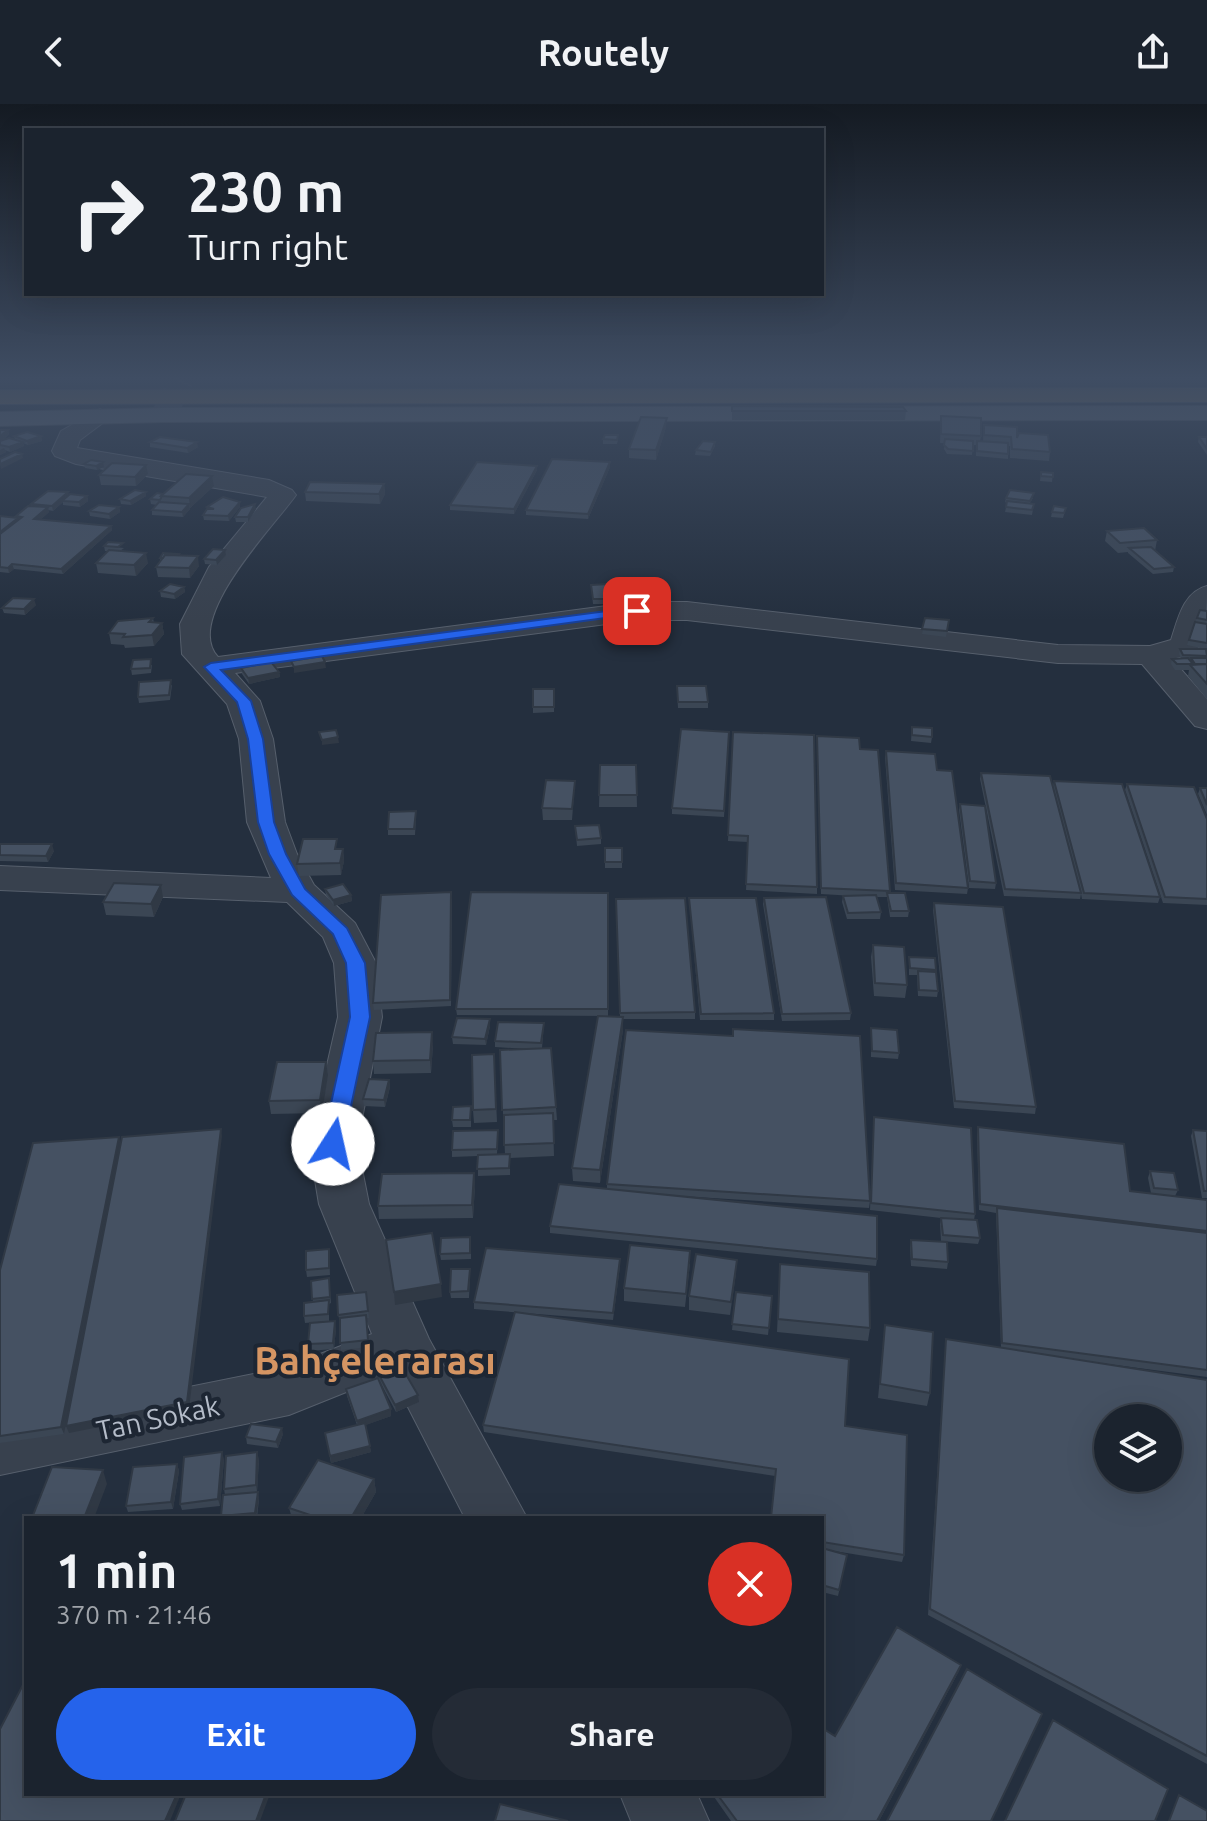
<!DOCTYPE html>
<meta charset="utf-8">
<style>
:root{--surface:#1b232e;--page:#242b36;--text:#f1f3f6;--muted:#a0a4aa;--line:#39404a;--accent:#2563eb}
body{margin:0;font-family:Ubuntu,sans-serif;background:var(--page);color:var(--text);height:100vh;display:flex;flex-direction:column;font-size:30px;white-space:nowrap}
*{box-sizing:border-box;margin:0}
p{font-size:26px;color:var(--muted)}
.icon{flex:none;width:44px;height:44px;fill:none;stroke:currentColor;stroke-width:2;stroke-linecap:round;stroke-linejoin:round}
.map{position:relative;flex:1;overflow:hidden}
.side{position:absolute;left:24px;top:1412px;width:800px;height:280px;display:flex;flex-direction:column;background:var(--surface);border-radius:0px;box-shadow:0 8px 32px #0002,0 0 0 2px var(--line)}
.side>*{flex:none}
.guide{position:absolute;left:24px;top:24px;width:800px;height:168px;border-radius:0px;box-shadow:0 8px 32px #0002,0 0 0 2px var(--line);background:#1b232e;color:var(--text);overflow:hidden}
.controls{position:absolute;left:1094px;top:1300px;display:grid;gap:16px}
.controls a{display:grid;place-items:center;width:88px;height:88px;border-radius:50%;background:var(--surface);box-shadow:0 8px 32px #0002,0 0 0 2px var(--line);font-size:40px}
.pin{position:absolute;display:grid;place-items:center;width:68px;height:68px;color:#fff;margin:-34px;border-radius:16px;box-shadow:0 4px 12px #0006}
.me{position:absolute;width:88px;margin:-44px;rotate:10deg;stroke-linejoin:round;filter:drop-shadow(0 0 6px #0008)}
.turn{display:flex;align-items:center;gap:28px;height:168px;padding:0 32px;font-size:36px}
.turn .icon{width:104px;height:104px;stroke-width:2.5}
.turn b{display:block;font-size:56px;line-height:68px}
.round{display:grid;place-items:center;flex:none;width:84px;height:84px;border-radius:42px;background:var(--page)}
.summary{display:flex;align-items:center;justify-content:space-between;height:136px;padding:0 32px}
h1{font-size:48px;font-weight:600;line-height:60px}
.button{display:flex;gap:16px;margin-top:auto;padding:16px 32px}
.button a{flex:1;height:92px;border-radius:48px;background:var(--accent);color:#fff;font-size:32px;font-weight:600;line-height:92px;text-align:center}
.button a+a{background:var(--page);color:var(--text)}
header{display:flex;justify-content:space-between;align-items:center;height:104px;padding:0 32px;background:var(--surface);font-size:36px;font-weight:600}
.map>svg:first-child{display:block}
</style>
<header><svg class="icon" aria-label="back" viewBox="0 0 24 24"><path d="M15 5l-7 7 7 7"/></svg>Routely<svg class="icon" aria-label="share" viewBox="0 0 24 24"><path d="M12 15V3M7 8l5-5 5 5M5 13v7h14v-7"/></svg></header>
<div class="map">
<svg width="1207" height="1717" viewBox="0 0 1207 1717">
<rect width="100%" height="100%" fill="#242f3e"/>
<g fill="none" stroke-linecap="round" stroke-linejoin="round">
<!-- minor-tunnel -->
<path stroke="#3a4453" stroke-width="25" stroke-dasharray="25 12" stroke-linecap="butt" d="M164,311L181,276"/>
<!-- minor casing -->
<g stroke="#565f6c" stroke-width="2">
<path id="minor" d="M100,305L112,312L80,336L77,344L269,376L292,386L296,391C275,421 182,515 218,553L637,498H687L1058,541L1150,542L1171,536C1178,515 1183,488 1207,482C1207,505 1207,529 1196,549L1172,555L1207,595V625L1195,622L1142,560L1058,559L687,516H637L235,569L260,597L273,635L285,718L297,750L314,781L355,819L376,859L382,913L357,1040L369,1100L429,1235L527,1414H465L391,1270L289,1311L0,1371V1321L284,1264L372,1230L319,1100L309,1040L338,913L334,859L323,833L287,798L0,786V762L271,774L247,718L239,635L227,600L182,550L180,520L209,463L267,393L76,360L55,352L52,347L61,327Z
M620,1690H697L709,1717H631Z"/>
</g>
<!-- major casing -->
<g stroke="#414a57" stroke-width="2">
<path id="major" d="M1207,302V316L164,318L0,322V308L164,304Z"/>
</g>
<!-- highway casing -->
<g stroke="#434c59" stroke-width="2">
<path id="highway" d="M1207,284V298L0,300V286Z"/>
</g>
<!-- minor -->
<use href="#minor" fill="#38414e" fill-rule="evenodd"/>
<!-- major -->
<use href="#major" fill="#56606e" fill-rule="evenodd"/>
<!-- highway -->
<use href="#highway" fill="#746855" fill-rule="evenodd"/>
</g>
<!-- wall -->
<path fill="#3b4654" d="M732,302L906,307L905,316H732Z
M941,312L981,332L980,337H983L984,320L995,322L1017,334L1050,348L1049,357L1010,354V342H1008V355L976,352V341H973L972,351L947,350L944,345L945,339H940Z
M666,323L656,356L629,354V345Z
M0,326H8L9,330L2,337L15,336L14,332H41L42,337L28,341L23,339L24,342L10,348L5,346L6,348L0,351Z
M1199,333H1207V351L1198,338Z
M603,335L618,336L617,340H603Z
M150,338L198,343L188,349L150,343Z
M715,338V342L710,352L695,351L696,346Z
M610,358V363L588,415L526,411V406Z
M84,360L104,363L97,366L85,364Z
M537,362V366L514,410L450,406V401Z
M1041,368L1053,369L1052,378L1040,377Z
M148,370L136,382L101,381L99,371Z
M212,372L214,382L190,404V405L183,413L152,411V406L157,401L151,400L150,395Z
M384,380L385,390L380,400L306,397L305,388Z
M68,388L69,392H87L88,397L80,403L63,401V398L53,407L48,406L49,408L40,416L111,422L112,426L63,470L14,465L9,469L0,468V412L16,414L31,402V400Z
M146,388V392L131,401L121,400L120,395Z
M1006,394H1033L1030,399L1034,400L1032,411L1005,408L1007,399L1005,398Z
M240,398V403L229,417L204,416L203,411L207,405V403Z
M119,403L120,408L110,415L90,412L89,407Z
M1066,404L1063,414L1051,413L1052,408Z
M256,405L248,418H236L235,413Z
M1107,427L1157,436L1155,447L1174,463L1173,468L1153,470L1128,449V448L1118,449L1105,437Z
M104,442L124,444L120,447L148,459L136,472L98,469L96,459L108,447H105Z
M179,450V451L199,462L190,474L158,473L156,463L160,457V454Z
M226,451L217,461L205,460L204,455Z
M591,481L610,495V500H593Z
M184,483L185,488L175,495L161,493L160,487Z
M36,501L25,511L4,509L2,504Z
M1200,506L1207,507V595L1188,572L1189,566H1175L1171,560L1172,555L1181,554L1179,550L1180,545H1205L1187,541Z
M153,514L154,519H162L164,530L154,542L125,544L124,541L111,540L109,529Z
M925,514L949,516L946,533L922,530Z
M639,522H661L662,539L639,538Z
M152,561L151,569L132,571L131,565Z
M241,564L279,568L280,573L249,580L242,570Z
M172,581L170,596L139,599L138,593Z
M533,585H554V608L533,609Z
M677,587L708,598V604H678Z
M912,623L932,633L931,639L911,637Z
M729,628L724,713L672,710V704Z
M733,628L817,783V790L746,786L748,738L728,737Z
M817,632L860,645L878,646L890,789L909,807L908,813H890L887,793H876L881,808L880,815H847L842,798L843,792H854L821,790Z
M886,647L937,666L968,784L967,790L895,786L885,653Z
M600,661H636L637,703H599Z
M981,669L1053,682L1054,677L1160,793L1158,799L1082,795L1081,790L1080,795L1004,792L980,675Z
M575,677L572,716H543L542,704Z
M1127,680L1207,715V801L1163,799L1125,686Z
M1200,684H1207V711L1198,690Z
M960,700L996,779L995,785L969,784L959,706Z
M416,713L415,731H388V725Z
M575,722L601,734V740L577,742Z
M0,740L54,747L48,758L0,757Z
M605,744H622V764H605Z
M338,745H343L344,757L341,771L299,772L297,760Z
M161,781L163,793L154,813L106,811L103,798Z
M325,785L351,791L352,797L334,802L326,791Z
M608,789V912L457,911L456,905Z
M452,794L451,902L374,906L373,899Z
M689,794L774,909V916H700Z
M764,794L851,909L850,916L782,917L763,800Z
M616,795L695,908V915H623V926L600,1079L573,1077L572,1064L620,913Z
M934,799L1036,1003L1035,1010L954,1004L933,806Z
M873,841L907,881L905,894L874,892L871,853Z
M909,853L936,866L938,887L937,893L918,892L917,871H909Z
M490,915V922L486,941L453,940L452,933Z
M544,919L542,944L556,1003L557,1016H553L554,1052L510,1054V1071L478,1072V1052L452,1053V1046L498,1026L497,1050H505L500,946L528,945L495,943V937Z
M871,924L899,949L898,955L871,953Z
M433,941L431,969L374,970L373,957Z
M494,950L497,1018L474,1019L473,1006Z
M326,958L328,971L322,1009L271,1010L269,997Z
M389,976L390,983L385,1003L364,1002L363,995Z
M471,1009V1023H453L452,1016Z
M874,1013L975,1110L974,1116L980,1134L978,1140L941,1137L940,1120L941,1114L870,1106Z
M978,1023L1130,1087L1151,1089L1148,1074L1150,1067L1178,1086L1175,1092L1207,1096V1273L1085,1257L1207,1276V1660L928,1511L946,1235L1001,1244L996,1109L979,1106L977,1030Z
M1193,1026L1207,1027V1094H1202L1191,1032Z
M121,1039L64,1330L0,1339V1166Z
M474,1069L475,1082L473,1114L379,1115L378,1102Z
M607,1080L870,1097L869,1104L664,1091L877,1155L876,1162L550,1129V1122L607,1085Z
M911,1136L948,1158L947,1165L911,1162L910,1143Z
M471,1140V1155L441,1156L440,1150Z
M329,1145L330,1171L307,1173L306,1166Z
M690,1160L685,1203L624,1197V1184Z
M780,1160L870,1224L868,1237L777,1228Z
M620,1162L613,1216L474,1205V1198Z
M736,1169L730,1211L689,1206V1192Z
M470,1172L469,1194H451L450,1188Z
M329,1174L331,1199L329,1200V1217L305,1219L304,1212L313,1198L311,1177Z
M366,1188L369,1214H367L369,1243L341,1246L340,1217L338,1211Z
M736,1188L772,1192L768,1231L732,1226Z
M885,1221L930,1289L927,1302L878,1294Z
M336,1224L334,1245L309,1247L308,1240Z
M379,1271L419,1298L396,1308L380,1278L391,1312L365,1321L371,1348L331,1359L325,1329L357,1321L347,1292L346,1285L380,1278Z
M483,1321L845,1322L904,1451L902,1458L828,1446L847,1451L838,1492L822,1488V1414L775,1372L484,1328Z
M283,1330L278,1344L247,1340L246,1333Z
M224,1355L220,1402L182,1406L180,1400Z
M259,1355L257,1388L259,1395L257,1414H221L225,1391L224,1385Z
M177,1360L179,1367L173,1405L128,1408L126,1402Z
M374,1375L376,1388L361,1414H292L289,1404Z
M959,1567L879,1717H731L712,1690H822L835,1632Z"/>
<!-- shaded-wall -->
<path fill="#303945" d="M667,314L666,323L656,356V346Z
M8,326L9,330L0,338V332Z
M41,332L42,337L28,341L27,337Z
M23,338L24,342L10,348L9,343Z
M197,338L198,343L188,349L187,344Z
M4,344L6,348L0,351V346Z
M22,350L23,354L1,365L0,360Z
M103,358L104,363L97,366L96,362Z
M610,358V363L588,415V410Z
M146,361L148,370L136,382L135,373Z
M537,362V366L514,410V405Z
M212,372L214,382L190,404L189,394Z
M384,380L385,390L380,400L379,390Z
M68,388L69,393L62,397L63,398L53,407L52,402Z
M146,388V392L131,401L130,397Z
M87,392L88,397L80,403L79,398Z
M240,398V403L229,417L228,412Z
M189,400L190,405L183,413L182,408Z
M255,400L256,405L248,418V413Z
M48,403L49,408L36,420L34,415Z
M119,403L120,408L110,415L109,410Z
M111,422L112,426L63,470L61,465Z
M225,446L226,451L217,461L216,456Z
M146,449L148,459L136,472L134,461Z
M198,452L199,462L190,474L189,464Z
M12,460L14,465L9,469L8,464Z
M184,483L185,488L175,495L174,490Z
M34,495L36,501L25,511L24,505Z
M162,519L164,530L154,542L152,531Z
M325,558L326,564L294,569V563Z
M279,568L280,573L249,580L248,574Z
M338,633L339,639L322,641V636Z
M52,740L54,747L48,758L46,752Z
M343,745L344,757L341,771L340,759Z
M161,781L163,793L154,813L151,800Z
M351,791L352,797L334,802L333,796Z
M623,913V926L600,1079V1066Z
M490,915V922L486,941L485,935Z
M432,928L433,941L431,969L430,956Z
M326,958L328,971L322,1009L320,996Z
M389,976L390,983L385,1003L384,996Z
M221,1025L222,1032L189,1305L69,1329L66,1322Z
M119,1033L121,1039L64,1330L61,1323Z
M474,1069L475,1082L473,1114L472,1101Z
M441,1180L442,1193L395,1201L394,1188Z
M335,1217L336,1224L334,1245L333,1239Z
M418,1291L419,1298L396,1308L395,1301Z
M391,1305V1312L358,1324L357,1317Z
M282,1324L283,1330L278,1344L276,1338Z
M370,1342L371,1348L331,1359L330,1352Z
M222,1348L224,1355L220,1402L218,1395Z
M257,1348L259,1355L257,1388L256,1381Z
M177,1360L179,1367L173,1405L171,1398Z
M103,1366L107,1380L94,1414H84Z
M374,1375L376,1388L361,1414H351Z
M258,1388L259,1395L256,1414L255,1409Z
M961,1561L959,1567L879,1717H877Z
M177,1690H181L170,1717H165Z
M266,1690H270L260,1717H256Z"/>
<!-- building -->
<path fill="#455162" stroke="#303945" stroke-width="2" fill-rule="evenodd" d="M732,302L903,303L906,307H732Z
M941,312L981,314V332L941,330Z
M641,313L667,314L656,346L629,345Z
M984,321L1017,323V334L1019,329L1048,331L1050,348L1012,345L1011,333L984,331Z
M0,326H8L0,332Z
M27,328L41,332L27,337L14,332Z
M605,331H618L617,336L603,335Z
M160,333L197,338L187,344L150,338Z
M1199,333H1207V345Z
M9,334L23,338L9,343L0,341V337Z
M945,335L973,337V347L948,345L944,341Z
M703,337L715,338L711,348L696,346Z
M977,337L1008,339V350L977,347Z
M15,348L22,350L0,360V355Z
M552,355L610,358L588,410L526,406Z
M91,356L103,358L96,362L84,360Z
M477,358L537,362L514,405L450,401Z
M112,359L146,361L135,373L99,371Z
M1041,368L1053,369V373L1041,372Z
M186,370L212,372L189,394L161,392Z
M310,378L384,380L379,390L305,388Z
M135,386L146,388L130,397L120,395Z
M1010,386L1034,389L1030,397L1006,394Z
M48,387L68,388L52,402L31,400Z
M157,389L163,390L160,396L150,395Z
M70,390L87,392L79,398L62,397Z
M223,393L240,398L228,412L203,411L207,405H214L207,403Z
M1007,397L1034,400L1032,406L1006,403Z
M159,398L189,400L182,408L152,406Z
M255,400L248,413H235L241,404Z
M99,401L119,403L109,410L89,407Z
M28,402L48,403L34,415L111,422L61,465L12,460L8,464L0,463V430L22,413L16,412Z
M1054,402L1066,404L1064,409L1052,408Z
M0,412L18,414L0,428Z
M1144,424L1157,436L1120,439L1107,427Z
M108,438L123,439L118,443L104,442Z
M1151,443L1174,463L1154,465L1129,444Z
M213,445L225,446L216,456L204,455Z
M109,446L146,449L134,461L96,459Z
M163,449L179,450L178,451H165L163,454H160Z
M165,451L198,452L189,464L156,463Z
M170,480L184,483L174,490L160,487Z
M608,480L610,495H593L591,481Z
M13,494L34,495L24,505L2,504Z
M1200,506L1207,507V516L1197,514Z
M153,514L149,518L162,519L152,531L123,533L125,530L109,529L118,517Z
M925,514L949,516L947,527L922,525Z
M1195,518L1207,520V539L1189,536Z
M639,522H661L662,533H639Z
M1180,545H1206L1207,552L1183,551Z
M322,552L325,558L294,563L291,557Z
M1188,554L1193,560H1177L1172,555Z
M1191,554H1207V560H1195Z
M151,555L150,564L131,565L133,556Z
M271,558L279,568L248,574L241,564Z
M1207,560V580L1190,561Z
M171,576L169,591L138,593L139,578Z
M677,582H706L708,598H678Z
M533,585H554V603H533Z
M912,623L932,624V633L912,631Z
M681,625L729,628L724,707L672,704Z
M336,626L338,633L322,636L319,628Z
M733,628L814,631L817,783L746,780L748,732L728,731Z
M817,632L859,634L860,645L878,646L890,787L821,784Z
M886,647L935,650L937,666L952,667L968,784L896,779Z
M600,661H636L637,691H599Z
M981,669L1050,672L1081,789L1005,785Z
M546,676L575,677L572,705L542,704Z
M1054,677L1122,680L1160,793L1084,789Z
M1127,680L1194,683L1207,715V795L1165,793Z
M1200,684H1207V701Z
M960,700L985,702L996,779L970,777Z
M416,707L414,725H388L389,708Z
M599,721L601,734L577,736L575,722Z
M303,735H337L335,745H343L340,759L297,760Z
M0,740H52L46,752L0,751Z
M605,744H622V758H605Z
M114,779L161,781L151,800L103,798Z
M343,780L351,791L333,796L325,785Z
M451,788L450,896L373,899L381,791Z
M471,788L608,789V905H456Z
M887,789H905L909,807H891Z
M876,791L881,808L848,809L843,792Z
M826,793L851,909L782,910L764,794Z
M685,794L695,908L620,909L616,795Z
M689,794H756L774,909L701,910Z
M934,799L1003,803L1036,1003L955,997Z
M873,841L904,843L907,881L875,879Z
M909,853L935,854L936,866L910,864Z
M918,867L936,868L938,887L919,886Z
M598,912L623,913L600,1066L572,1064Z
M457,914L490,915L485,935L452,933Z
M498,918L544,919L541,939L495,937Z
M871,924L897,926L899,949L872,947Z
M733,925L860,932L870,1097L607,1080L626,926L733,932Z
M432,928L430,956L373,957L376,929Z
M551,944L556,1003L502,1006L500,946Z
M494,950L496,1005L473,1006L472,951Z
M277,958H326L320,996L269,997Z
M369,975L389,976L384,996L363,995Z
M471,1002L470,1016H452L453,1003Z
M553,1009L554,1039L504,1041V1011Z
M874,1013L971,1024L975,1110L871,1099Z
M978,1023L1124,1040L1130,1087L1207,1096V1127L980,1100Z
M221,1025L187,1298L66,1322L122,1033Z
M498,1026L497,1045L452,1046L453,1027Z
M1193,1026L1207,1027V1087H1204Z
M119,1033L61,1323L0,1332V1166L33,1039Z
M510,1050L509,1064L477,1065L478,1051Z
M1150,1067L1174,1069L1178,1086L1154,1084Z
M474,1069L472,1101L378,1102L382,1070Z
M559,1080L877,1112V1155L550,1122Z
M997,1104L1207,1129V1266L1002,1239Z
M941,1114L977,1116L980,1134L943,1131Z
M432,1129L441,1180L394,1188L386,1136Z
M470,1133V1149L440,1150L441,1134Z
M911,1136L947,1138L948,1158L912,1155Z
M630,1141L690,1147L686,1190L624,1184Z
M486,1144L620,1155L613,1209L474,1198Z
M329,1145V1164L306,1166V1147Z
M696,1150L737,1156L731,1198L689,1192Z
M780,1160L869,1168L870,1224L778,1215Z
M451,1165H470L468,1187L450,1188Z
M329,1174L330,1193L312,1195L311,1177Z
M366,1188L368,1207L338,1211L337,1191Z
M736,1188L772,1192L769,1224L732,1220Z
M329,1196L328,1210L304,1212V1199Z
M515,1208L849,1255L845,1322L907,1331L904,1451L822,1438V1414H771L776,1365L483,1321Z
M366,1211L368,1236L340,1239V1214Z
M335,1217L333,1239L308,1240L310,1219Z
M885,1221L933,1228L930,1289L880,1280Z
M946,1235L1207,1276V1652L930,1505ZM1108,1314H1168V1374H1108Z
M401,1262L418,1291L395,1301L379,1271Z
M378,1274L391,1305L357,1317L346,1285Z
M365,1319L370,1342L330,1352L325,1329Z
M251,1320L282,1324L276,1338L246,1333Z
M222,1348L218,1395L180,1400L184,1353Z
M257,1348L256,1381L224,1385L226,1352Z
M318,1356L374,1375L351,1414H319L289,1404Z
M177,1360L171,1398L126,1402L133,1363Z
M52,1363L103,1366L84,1414H32Z
M258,1388L255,1409L221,1412L223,1391Z
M822,1444L847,1451L839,1486L822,1481Z
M897,1523L961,1561L877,1717H737L717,1690H822V1624L835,1632Z
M967,1565L1042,1610L991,1717H887Z
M26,1575V1690H177L165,1717H0V1625Z
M1053,1616L1168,1685L1155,1717H1005Z
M186,1690H266L256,1717H175Z
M1179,1691L1207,1707V1717H1169Z
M500,1700L568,1717H495Z"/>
<!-- sky -->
<linearGradient id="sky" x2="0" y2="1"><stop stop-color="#141a22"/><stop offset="0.53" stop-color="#3f4d63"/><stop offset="1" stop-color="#3f4d63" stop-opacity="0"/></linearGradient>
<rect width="1207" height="517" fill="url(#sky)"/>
<!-- route -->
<path fill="#2563eb" stroke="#184099" stroke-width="2" d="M637,503L644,507L642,509L221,566L251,597L263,635L274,718L286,750L305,785L347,824L365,859L370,913L343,1040L333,1048L325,1045L322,1040L350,913L346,859L333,830L292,791L269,750L258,718L248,635L237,598L204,563L211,559Z"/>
<g text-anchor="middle" stroke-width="8" stroke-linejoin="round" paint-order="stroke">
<!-- near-street labels -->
<g font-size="28" fill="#b4bcc9" stroke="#1d2633">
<text transform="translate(158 1314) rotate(-12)" y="10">Tan Sokak</text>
</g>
<!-- near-district labels -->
<g font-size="38" font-weight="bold" fill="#d59563" stroke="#1d2633">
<text x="375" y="1270">Bahçelerarası</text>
</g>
</g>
</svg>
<div class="controls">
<a><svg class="icon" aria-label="layers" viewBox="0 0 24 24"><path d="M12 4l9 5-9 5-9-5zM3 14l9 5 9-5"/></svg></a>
</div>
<div class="pin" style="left:637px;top:507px;background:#d93025"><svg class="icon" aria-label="arrive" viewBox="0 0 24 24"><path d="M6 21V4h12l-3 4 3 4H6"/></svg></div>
<svg class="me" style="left:333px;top:1040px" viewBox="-20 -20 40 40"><circle r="19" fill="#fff"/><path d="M0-13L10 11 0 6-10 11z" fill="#2563eb"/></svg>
<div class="guide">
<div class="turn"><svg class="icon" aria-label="right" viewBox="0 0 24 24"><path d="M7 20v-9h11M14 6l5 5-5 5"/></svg><div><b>230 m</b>Turn right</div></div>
</div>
<section class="side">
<div class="summary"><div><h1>1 min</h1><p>370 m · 21:46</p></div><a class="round" style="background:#d93025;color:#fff"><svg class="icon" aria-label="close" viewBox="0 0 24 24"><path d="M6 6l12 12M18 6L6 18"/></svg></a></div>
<div class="button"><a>Exit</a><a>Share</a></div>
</section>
</div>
